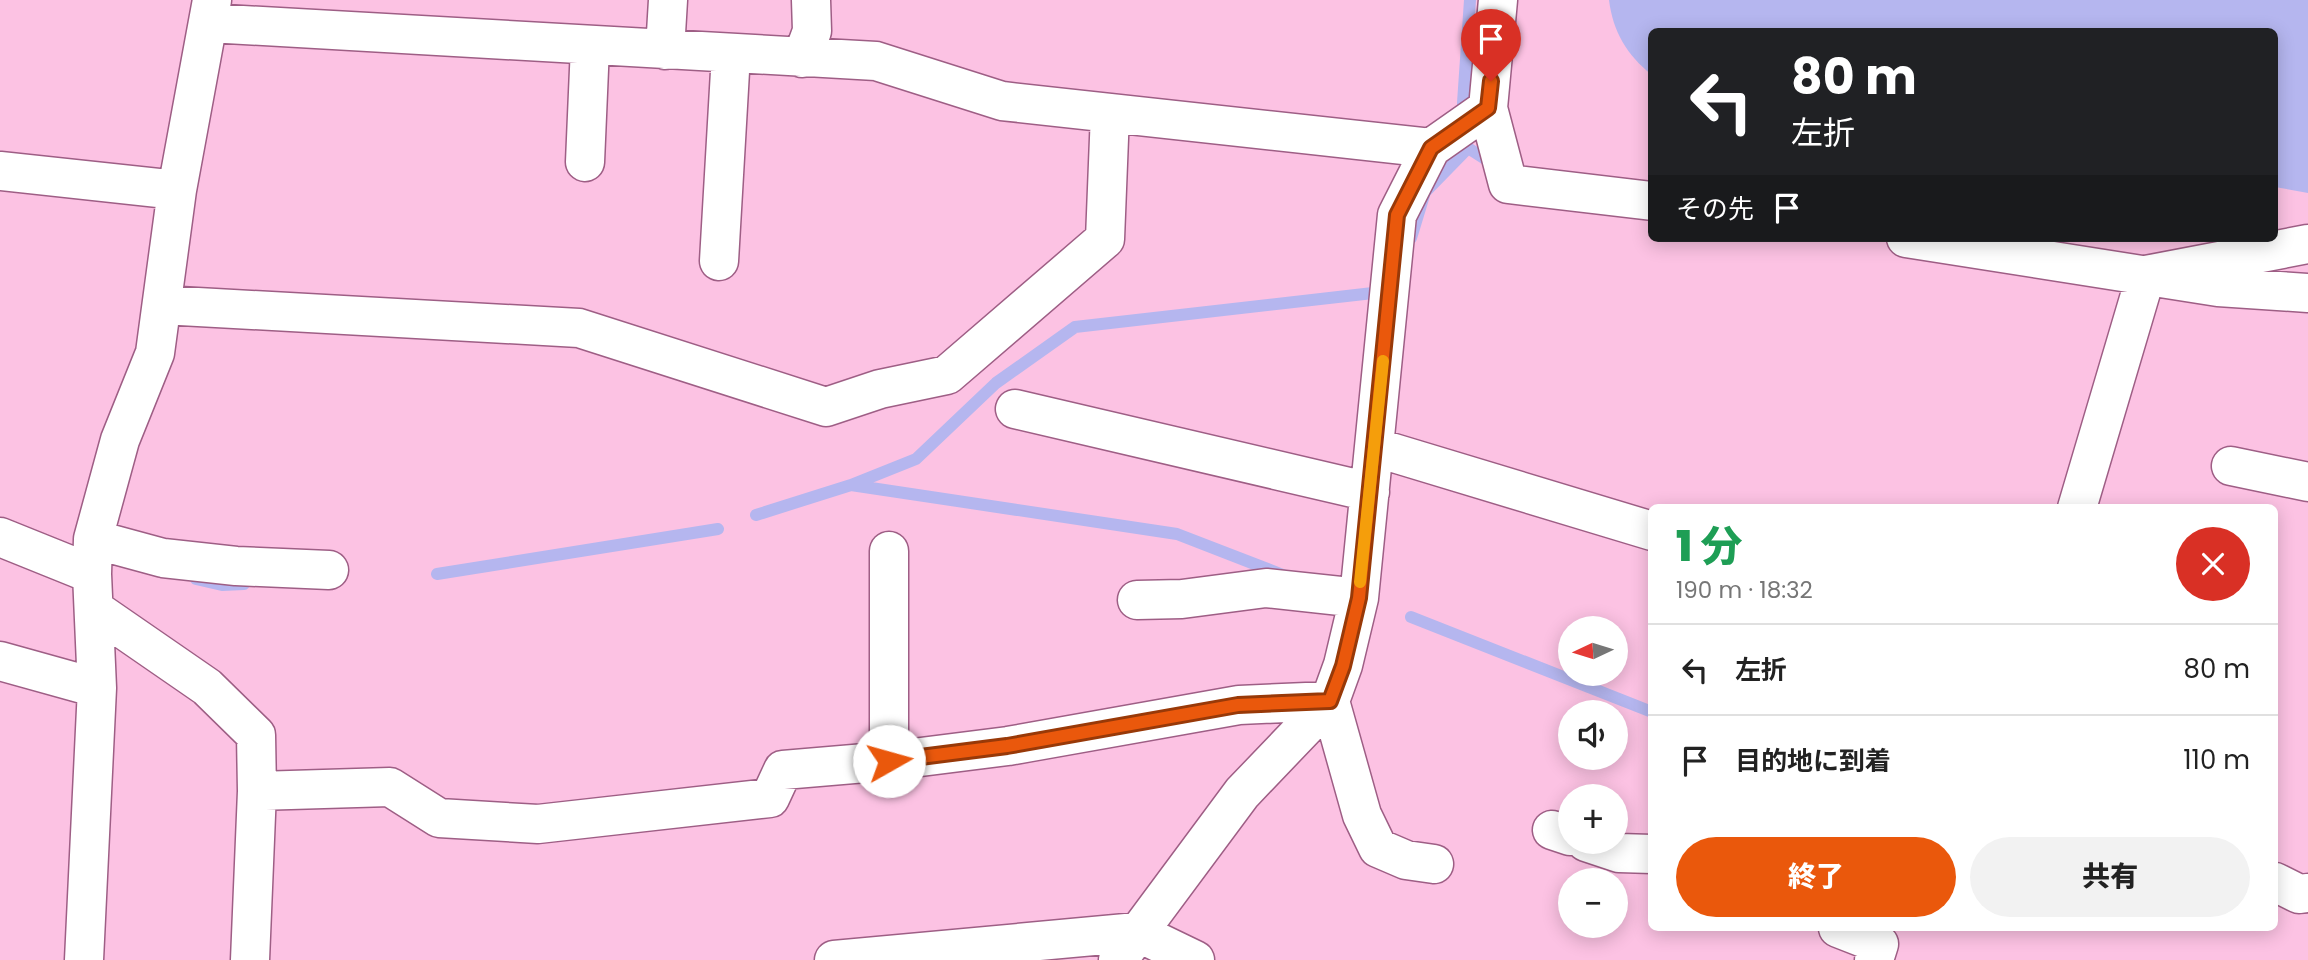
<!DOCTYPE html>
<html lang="ja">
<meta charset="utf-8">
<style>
:root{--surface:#fff;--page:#f2f2f2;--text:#222;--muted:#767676;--line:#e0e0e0;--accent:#ea580c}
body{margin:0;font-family:Poppins,"Noto Sans JP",sans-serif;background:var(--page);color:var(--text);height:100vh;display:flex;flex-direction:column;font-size:26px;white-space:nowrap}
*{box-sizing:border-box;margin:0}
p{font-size:23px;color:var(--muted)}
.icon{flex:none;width:38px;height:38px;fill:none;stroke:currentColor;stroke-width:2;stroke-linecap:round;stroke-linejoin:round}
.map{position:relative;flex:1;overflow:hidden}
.panel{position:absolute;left:1648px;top:504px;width:630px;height:427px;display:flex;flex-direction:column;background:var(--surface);border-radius:10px;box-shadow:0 4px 18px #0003}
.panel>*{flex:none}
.guide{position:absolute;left:1648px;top:28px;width:630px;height:214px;border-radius:10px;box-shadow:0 4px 18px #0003;background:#202124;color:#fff;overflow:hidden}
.needle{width:46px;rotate:266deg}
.tools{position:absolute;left:1558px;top:616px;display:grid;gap:14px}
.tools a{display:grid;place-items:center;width:70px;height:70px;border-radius:50%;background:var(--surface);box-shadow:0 4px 18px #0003;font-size:35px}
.pin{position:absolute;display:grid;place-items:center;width:60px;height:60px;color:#fff;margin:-72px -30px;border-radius:50% 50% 50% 0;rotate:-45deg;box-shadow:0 0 7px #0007}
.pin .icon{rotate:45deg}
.me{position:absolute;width:77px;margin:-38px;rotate:83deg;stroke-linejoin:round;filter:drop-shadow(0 0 5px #0008)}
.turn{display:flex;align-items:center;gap:24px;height:147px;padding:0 28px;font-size:32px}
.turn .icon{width:91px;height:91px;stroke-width:2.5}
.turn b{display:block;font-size:49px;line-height:60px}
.then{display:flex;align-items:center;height:66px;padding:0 28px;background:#0003;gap:14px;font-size:26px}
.round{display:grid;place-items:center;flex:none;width:74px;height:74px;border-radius:37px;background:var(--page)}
.overview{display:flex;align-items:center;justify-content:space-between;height:119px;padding:0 28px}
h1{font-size:42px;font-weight:800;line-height:52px;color:#1e9e55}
.primary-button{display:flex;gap:14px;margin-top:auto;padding:14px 28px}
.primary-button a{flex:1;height:80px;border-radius:42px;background:var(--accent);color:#fff;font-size:28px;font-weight:800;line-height:80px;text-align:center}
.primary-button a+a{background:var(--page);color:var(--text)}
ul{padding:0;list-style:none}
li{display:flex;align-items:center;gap:21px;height:91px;padding:0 28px;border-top:2px solid var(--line)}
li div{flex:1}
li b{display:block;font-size:26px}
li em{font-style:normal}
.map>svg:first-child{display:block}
</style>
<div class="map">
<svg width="2308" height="960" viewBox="0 0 2308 960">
<rect width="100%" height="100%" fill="#fcc2e3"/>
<!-- water -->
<path fill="#b5b6ef" d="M1609,0H2308V193L2275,187V32H1652V75C1627,55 1613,32 1609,0Z"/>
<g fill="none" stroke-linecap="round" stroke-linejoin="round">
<!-- stream -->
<path stroke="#b5b6ef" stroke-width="12" d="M1464,116L1463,103L1470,0
M1411,238L1425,192L1468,148L1490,162
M851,485L1177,534L1283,575
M756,515L851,485L916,459L996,383L1075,327L1373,293
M437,574L718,529
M196,579L222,585L244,584
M1411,617L1652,712"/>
<!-- street casing -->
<g stroke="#9e5e85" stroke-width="41">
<path id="street" d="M209,23L876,61L1002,101L1431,148
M665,50L668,0
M802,58L812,31L811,0
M1488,108L1508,184L1652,201
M585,162L590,46
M0,171L177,190
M1906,238L2218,287L2308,293
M719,261L731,54
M162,305L579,328L826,407L880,389L947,375L1105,239L1110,113
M1015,409L1370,492
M1374,447L1652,531
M2231,466L2308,482
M2077,508L2146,275L2308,244
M0,537L92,574
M93,539L163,558L236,566L329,570
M889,551V761
M1137,600L1182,599L1266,588L1359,598
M94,609L207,687L256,735L257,791L250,960
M0,661L97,688
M257,791L390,787L439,818L538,824L770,798L783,770L889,761L1008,746L1239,705L1330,701L1362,815L1378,848L1406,860L1434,864
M1552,830L1570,836
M1586,842L1619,853L1652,854
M2275,882L2299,894L2308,893
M1838,928L1879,944L1874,960
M84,960L97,688L92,574L93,539L120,440L155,353L177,190L212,0
M834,960L1137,932L1195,960
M1118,960L1242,793L1330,701L1343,665L1359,598L1397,215L1431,148L1488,108L1498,0"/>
</g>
<!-- street -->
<use href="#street" stroke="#fff" stroke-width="38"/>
</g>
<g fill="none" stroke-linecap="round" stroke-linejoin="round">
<!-- route casing -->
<g stroke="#983908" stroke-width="18">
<path id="route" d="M889,761L1007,746L1238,705L1330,701L1343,666L1359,598L1397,215L1431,148L1488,108L1491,81"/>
</g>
<!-- route -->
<use href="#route" stroke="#ea580c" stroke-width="12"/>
<!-- slow -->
<path stroke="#f59e0b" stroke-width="12" d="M1360,582L1383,361"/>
</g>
</svg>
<div class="tools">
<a><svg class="needle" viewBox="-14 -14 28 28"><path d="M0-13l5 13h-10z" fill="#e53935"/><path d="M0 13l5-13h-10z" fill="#767676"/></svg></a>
<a><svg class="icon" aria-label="sound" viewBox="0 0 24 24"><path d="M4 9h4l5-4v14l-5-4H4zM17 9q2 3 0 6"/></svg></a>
<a>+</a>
<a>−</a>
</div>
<div class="pin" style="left:1491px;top:81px;background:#d93025"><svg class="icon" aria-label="arrive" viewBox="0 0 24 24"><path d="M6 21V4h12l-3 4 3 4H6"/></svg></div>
<svg class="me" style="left:889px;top:761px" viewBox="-20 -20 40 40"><circle r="19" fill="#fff"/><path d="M0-13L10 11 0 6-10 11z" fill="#ea580c"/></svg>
<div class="guide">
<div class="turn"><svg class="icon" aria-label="left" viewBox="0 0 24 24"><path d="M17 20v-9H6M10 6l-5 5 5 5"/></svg><div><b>80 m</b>左折</div></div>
<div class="then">その先<svg class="icon" aria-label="arrive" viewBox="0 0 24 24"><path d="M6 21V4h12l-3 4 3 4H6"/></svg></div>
</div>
<section class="panel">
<div class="overview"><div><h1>1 分</h1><p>190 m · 18:32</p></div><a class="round" style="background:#d93025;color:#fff"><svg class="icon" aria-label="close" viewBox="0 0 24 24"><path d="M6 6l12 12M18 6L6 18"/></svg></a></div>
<ul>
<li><svg class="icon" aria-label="left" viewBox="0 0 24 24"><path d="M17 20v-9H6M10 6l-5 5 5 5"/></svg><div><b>左折</b></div><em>80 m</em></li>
<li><svg class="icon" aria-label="arrive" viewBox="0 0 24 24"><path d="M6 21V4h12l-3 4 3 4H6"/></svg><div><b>目的地に到着</b></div><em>110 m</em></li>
</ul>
<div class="primary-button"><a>終了</a><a>共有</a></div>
</section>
</div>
